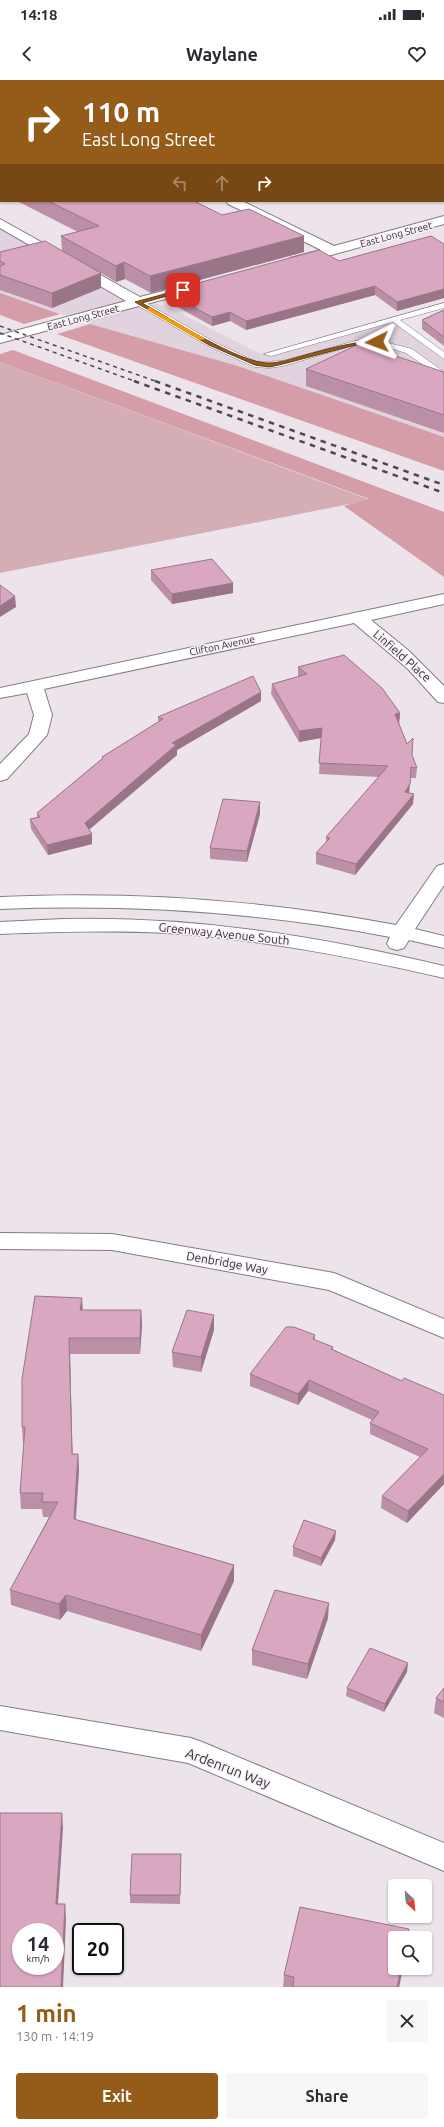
<!DOCTYPE html>
<meta charset="utf-8">
<style>
:root{--surface:#fff;--page:#f7f7f7;--text:#2b2b33;--muted:#7c7c81;--accent:#955b19}
body{margin:0;font-family:Ubuntu,sans-serif;background:var(--page);color:var(--text);height:100vh;display:flex;flex-direction:column;font-size:15px;white-space:nowrap}
*{box-sizing:border-box;margin:0}
p{font-size:13px;color:var(--muted)}
.icon{flex:none;width:22px;height:22px;fill:none;stroke:currentColor;stroke-width:2;stroke-linecap:round;stroke-linejoin:round}
.map{position:relative;height:1907px;overflow:hidden}
.side{display:flex;flex-direction:column;background:var(--surface);flex:1}
.side>*{flex:none}
.guide{position:absolute;left:0px;top:0px;width:444px;height:122px;box-shadow:0 1px 3px #0004;background:#955b19;color:#fff;overflow:hidden}
.needle{width:26px;rotate:153deg}
.buttons{position:absolute;left:388px;top:1799px;display:grid;gap:8px}
.buttons a{display:grid;place-items:center;width:44px;height:44px;border-radius:4px;background:var(--surface);box-shadow:0 1px 3px #0004;font-size:20px}
.speed{position:absolute;left:12px;top:1843px;display:flex;gap:8px;font-size:20px;font-weight:700;text-align:center}
.speed>*{display:grid;place-content:center;width:52px;height:52px;border-radius:50%;background:var(--surface);box-shadow:0 1px 3px #0004;line-height:1}
.speed small{font-size:10px;font-weight:400}
.speed .limit{border:2px solid #111;border-radius:6px;background:#fff;color:#111}
.pin{position:absolute;display:grid;place-items:center;width:34px;height:34px;color:#fff;margin:-17px;border-radius:8px;box-shadow:0 2px 6px #0006}
.me{position:absolute;width:44px;margin:-22px;rotate:267deg;stroke-linejoin:round;filter:drop-shadow(0 0 3px #0008)}
.turn{display:flex;align-items:center;gap:14px;height:84px;padding:0 16px;font-size:18px}
.turn .icon{width:52px;height:52px;stroke-width:2.5}
.turn b{display:block;font-size:28px;line-height:34px}
.lanes{display:flex;align-items:center;height:38px;padding:0 16px;background:#0003;justify-content:center;gap:20px;direction:ltr}
.lanes .off{opacity:.35}
.round{display:grid;place-items:center;flex:none;width:42px;height:42px;border-radius:4px;background:var(--page)}
.head{display:flex;align-items:center;justify-content:space-between;height:68px;padding:0 16px}
h1{font-size:24px;font-weight:600;line-height:30px;color:var(--accent)}
.button{display:flex;gap:8px;margin-top:auto;padding:8px 16px}
.button a{flex:1;height:46px;border-radius:4px;background:var(--accent);color:#fff;font-size:16px;font-weight:600;line-height:46px;text-align:center}
.button a+a{background:var(--page);color:var(--text)}
.status{display:flex;justify-content:space-between;align-items:center;height:28px;padding:0 20px;background:var(--surface);direction:ltr}
.status svg{height:11px;fill:currentColor}
header{display:flex;justify-content:space-between;align-items:center;height:52px;padding:0 16px;background:var(--surface);font-size:18px;font-weight:600}
.map>svg:first-child{display:block}
</style>
<div class="status"><b>14:18</b><svg viewBox="0 0 49 12"><path d="M0 12V9h3v3zM5 12V6h3v6zM10 12V3h3v9zM15 12V0h3v12zM26 1h20v11H26zM47 4h2v5h-2z"/></svg></div>
<header><svg class="icon" aria-label="back" viewBox="0 0 24 24"><path d="M15 5l-7 7 7 7"/></svg>Waylane<svg class="icon" aria-label="heart" viewBox="0 0 24 24"><path d="M12 20l-8-8c-3-5 5-10 8-4 3-6 11-1 8 4z"/></svg></header>
<div class="map">
<svg width="444" height="1907" viewBox="0 0 444 1907">
<rect width="100%" height="100%" fill="#ece3eb"/>
<!-- built -->
<path fill="#e0d2df" d="M0,142L135,217L168,227L258,273L267,275L394,240L444,278V357L238,286L90,244L0,213Z"/>
<!-- green -->
<path fill="#d5aeb5" d="M0,0H371L1,1L0,84Z
M0,282L370,420L0,493Z"/>
<!-- forest -->
<path fill="#d59da8" d="M0,213L60,234L24,244L0,235Z
M90,244L238,286L444,357V391L57,254Z
M13,270L444,432V497L344,426L369,419L0,282V274Z"/>
<g fill="none" stroke-linecap="round" stroke-linejoin="round">
<!-- service casing -->
<g stroke="#837c83" stroke-width="1">
<path id="service" d="M235,0H243L235,1Z
M386,0H395V1H386Z
M0,50H1V54H0Z
M135,220H141L214,262L257,282L282,281L355,261L377,260L412,269L444,292V299L406,273L377,264L355,265L283,286L269,288L255,287L208,266L135,224Z
M444,223V228L400,240L444,272V279L393,242L271,276L264,274Z"/>
</g>
<!-- minor casing -->
<g stroke="#837c83" stroke-width="2">
<path id="minor" d="M226,121H242L334,166L444,136V144L295,185L288,181L290,178L321,170L228,124Z
M0,139L140,217L194,203L201,207L199,210L0,263V255L126,221L0,148Z
M444,514V524L371,540L409,571L444,606V623L438,622L408,589L354,543L44,609L52,635L47,655L7,699L0,701V684L29,654L34,635L27,613L0,618V608Z
M444,784V805L415,849L444,856V868L409,860L404,868L397,870L390,868L387,864L390,857C261,832 131,824 0,829V817C134,811 265,820 396,845L437,786Z
M64,839C193,836 319,856 444,886V898C353,877 260,859 166,853C111,850 56,852 0,854V842Z
M0,1153L112,1154L334,1193L444,1239V1258L329,1210L112,1170L0,1169Z
M0,1626L191,1658L202,1662L444,1763V1791L188,1683L0,1650Z"/>
</g>
<!-- primary casing -->
<g stroke="#837c83" stroke-width="2">
<path id="primary" d="M402,0H417L401,1Z
M1,90V98L0,99V91Z"/>
</g>
<!-- path -->
<path stroke="#8e888e" stroke-width="1.5" stroke-dasharray="2.5 1" stroke-linecap="butt" d="M39,0L41,1
M122,1L126,0
M165,1L167,0"/>
<!-- service -->
<use href="#service" fill="#fff" fill-rule="evenodd"/>
<!-- minor -->
<use href="#minor" fill="#fff" fill-rule="evenodd"/>
<!-- primary -->
<use href="#primary" fill="#fff" fill-rule="evenodd"/>
<!-- rail-far1 -->
<path stroke="#4b474b" stroke-width="1.5" stroke-dasharray="4 4" stroke-linecap="butt" d="M0,246L158,302
M0,253L137,302"/>
<!-- rail -->
<path stroke="#4b474b" stroke-width="2.5" stroke-dasharray="5.5 5.5" stroke-linecap="butt" d="M134,301L444,413
M155,301L444,405"/>
</g>
<!-- wall -->
<path fill="#bb90a6" d="M17,121H194L222,135L304,172L151,213L125,199L116,202L101,193V208L52,228L0,210V172L62,171L61,156L78,152Z
M444,164V218L397,231L375,215L246,250L230,241L212,246L165,220V212L339,181Z
M444,230V266L422,249V240Z
M306,289L444,292V353L306,306Z
M151,490L233,503V513L172,524L151,500Z
M298,587L400,633L399,644L417,688L416,698H410L409,713L413,724L355,795L316,784V773L326,762V757L379,697L319,694L321,658L299,662L271,614L272,604L298,597Z
M261,621L177,670V675L89,750L92,754V764L48,775L31,749L30,739L37,738V733L102,679V677L158,642V637Z
M260,722V734L247,782L210,779V768Z
M83,1230H141L142,1246L140,1274H70L72,1374H78L79,1390L76,1440L234,1485V1501L201,1571L67,1531L60,1540L11,1525L10,1510L49,1437H43L42,1429H21L20,1413L24,1362L23,1363L22,1347Z
M214,1250L201,1292L173,1287L172,1272Z
M315,1255V1260L333,1267V1270L402,1301L444,1315V1404L407,1443L381,1428L382,1416L420,1377L370,1354V1343L372,1340L308,1311L298,1325L250,1306V1294Z
M335,1460L321,1486L293,1476V1467Z
M328,1538L307,1599L252,1585V1570Z
M407,1592L384,1632L346,1616L347,1608Z
M444,1608V1638L434,1633L436,1618Z
M181,1774L180,1824L130,1823V1815Z
M395,1888H403L399,1907H283L284,1895Z"/>
<!-- shaded-wall -->
<path fill="#997587" d="M444,69V94H443V70Z
M304,156V172L151,213L150,196Z
M124,182L125,199L116,202V186Z
M101,193V208L52,228V213Z
M375,206V215L246,250V241Z
M444,209V218L397,231V222Z
M230,232V241L212,246V237Z
M233,503V513L172,524V514Z
M15,516L16,527L0,537V526Z
M261,612V621L177,670V675L85,753V743L172,663Z
M400,633L399,644L394,645L395,634Z
M322,648L321,658L299,662V651Z
M411,687L409,715L405,712Z
M414,714L413,724L355,795L356,784Z
M260,722V734L247,782V771Z
M92,754V764L48,775L47,765Z
M82,1218L83,1234L80,1230Z
M141,1230L142,1246L140,1274V1258Z
M214,1235V1250L201,1292V1277Z
M69,1258L70,1274L73,1390L72,1374Z
M309,1300L308,1311L298,1325V1314Z
M78,1374L79,1390L74,1455V1439Z
M444,1394V1404L407,1443L408,1431Z
M336,1451L335,1460L321,1486V1478Z
M234,1485V1501L201,1571V1555Z
M66,1515L67,1531L60,1540L59,1524Z
M329,1523L328,1538L307,1599L308,1584Z
M408,1583L407,1592L384,1632L385,1624Z
M62,1733L63,1748L57,1839L56,1824Z
M65,1824L66,1839L63,1907H61Z
M401,1888H403L399,1907H397Z"/>
<!-- building -->
<path fill="#daa7c1" stroke="#997587" fill-rule="evenodd" d="M444,7V55L443,56V8Z
M443,59L444,61V69L443,70Z
M443,73L444,76V81H443Z
M48,121H194L222,135L249,129L304,156L150,196L124,182L116,186L61,156L99,146Z
M431,156L444,164V209L397,222L375,206L246,241L230,232L212,237L165,212L319,170L339,181Z
M45,161L101,193L52,213L0,195V186L5,184L0,181V172Z
M444,230V257L422,240Z
M359,264L444,292V335L306,289Z
M212,479L233,503L172,514L151,490Z
M0,505L15,516L0,526Z
M344,575L382,608L400,633L395,634L407,664L413,658L412,675L417,688L411,687L410,704L405,712L414,714L356,784L316,773L330,758L326,757L388,686L319,683L322,648L299,651L272,604L307,594L298,587Z
M253,596L261,612L172,663L176,665L85,743L92,754L47,765L30,739L40,737L37,733L103,678L102,677L163,639L158,637Z
M223,719L260,722L247,771L210,768Z
M35,1216L82,1218L80,1230H141L140,1258H69L72,1374H78L74,1439L234,1485L201,1555L66,1515L59,1524L10,1510L58,1422H42L43,1413H20L25,1347H22V1299Z
M187,1230L214,1235L201,1277L172,1272Z
M286,1247H294L315,1255L313,1259L333,1267L331,1269L402,1301L404,1298L444,1315V1394L408,1431L382,1416L428,1369L370,1343L379,1332L309,1300L298,1314L250,1294Z
M304,1440L336,1451L321,1478L293,1467Z
M275,1510L329,1523L308,1584L252,1570Z
M370,1568L408,1583L385,1624L347,1608Z
M444,1608V1622L436,1618Z
M0,1733H62L56,1824H65L61,1907H0ZM21,1852H55V1886H21Z
M132,1774H181L180,1815H130Z
M300,1827L409,1849L407,1858H395V1888H401L397,1907H293L294,1897L284,1895Z"/>
<!-- route -->
<path fill="#955b19" stroke="#613b10" d="M183,209L185,211L142,223C170,238 240,284 269,283C280,283 291,279 302,276C327,269 351,262 377,261L380,262L355,265L283,284L269,287L255,285L209,265L135,222Z"/>
<!-- slow -->
<path fill="#f59e0b" d="M149,227L204,258L205,259L200,260L147,230Z"/>
<g text-anchor="middle" stroke-width="3" stroke-linejoin="round" paint-order="stroke">
<!-- far-street labels -->
<g font-size="10" fill="#333033" stroke="#f9f0f8">
<text transform="translate(396 154) rotate(-15)" y="4">East Long Street</text>
<text transform="translate(83 237) rotate(-15)" y="4">East Long Street</text>
<text transform="translate(222 565) rotate(-12)" y="4">Clifton Avenue</text>
</g>
<!-- street labels -->
<g font-size="12" fill="#333033" stroke="#f9f0f8">
<text transform="translate(402 576) rotate(41)" y="4">Linfield Place</text>
<text transform="translate(224 854) rotate(6)" y="4">Greenway Avenue South</text>
<text transform="translate(227 1183) rotate(10)" y="4">Denbridge Way</text>
</g>
<!-- near-street labels -->
<g font-size="14" fill="#333033" stroke="#f9f0f8">
<text transform="translate(228 1688) rotate(21)" y="5">Ardenrun Way</text>
</g>
</g>
</svg>
<div class="buttons">
<a><svg class="needle" viewBox="-14 -14 28 28"><path d="M0-13l5 13h-10z" fill="#e53935"/><path d="M0 13l5-13h-10z" fill="#7c7c81"/></svg></a>
<a><svg class="icon" aria-label="search" viewBox="0 0 24 24"><circle cx="10" cy="10" r="6"/><path d="M15 15l6 6"/></svg></a>
</div>
<div class="speed"><div>14<small>km/h</small></div><div class="limit">20</div></div>
<div class="pin" style="left:183px;top:210px;background:#d93025"><svg class="icon" aria-label="arrive" viewBox="0 0 24 24"><path d="M6 21V4h12l-3 4 3 4H6"/></svg></div>
<svg class="me" style="left:377px;top:262px" viewBox="-20 -20 40 40"><path d="M0-17L14 15 0 8-14 15z" fill="#955b19" stroke="#fff" stroke-width="4"/></svg>
<div class="guide">
<div class="turn"><svg class="icon" aria-label="right" viewBox="0 0 24 24"><path d="M7 20v-9h11M14 6l5 5-5 5"/></svg><div><b>110 m</b>East Long Street</div></div>
<div class="lanes"><svg class="icon off" aria-label="left" viewBox="0 0 24 24"><path d="M17 20v-9H6M10 6l-5 5 5 5"/></svg><svg class="icon off" aria-label="ahead" viewBox="0 0 24 24"><path d="M12 20V5M6 11l6-6 6 6"/></svg><svg class="icon" aria-label="right" viewBox="0 0 24 24"><path d="M7 20v-9h11M14 6l5 5-5 5"/></svg></div>
</div>
</div>
<section class="side">
<div class="head"><div><h1>1 min</h1><p>130 m · 14:19</p></div><a class="round"><svg class="icon" aria-label="close" viewBox="0 0 24 24"><path d="M6 6l12 12M18 6L6 18"/></svg></a></div>
<div class="button"><a>Exit</a><a>Share</a></div>
</section>
